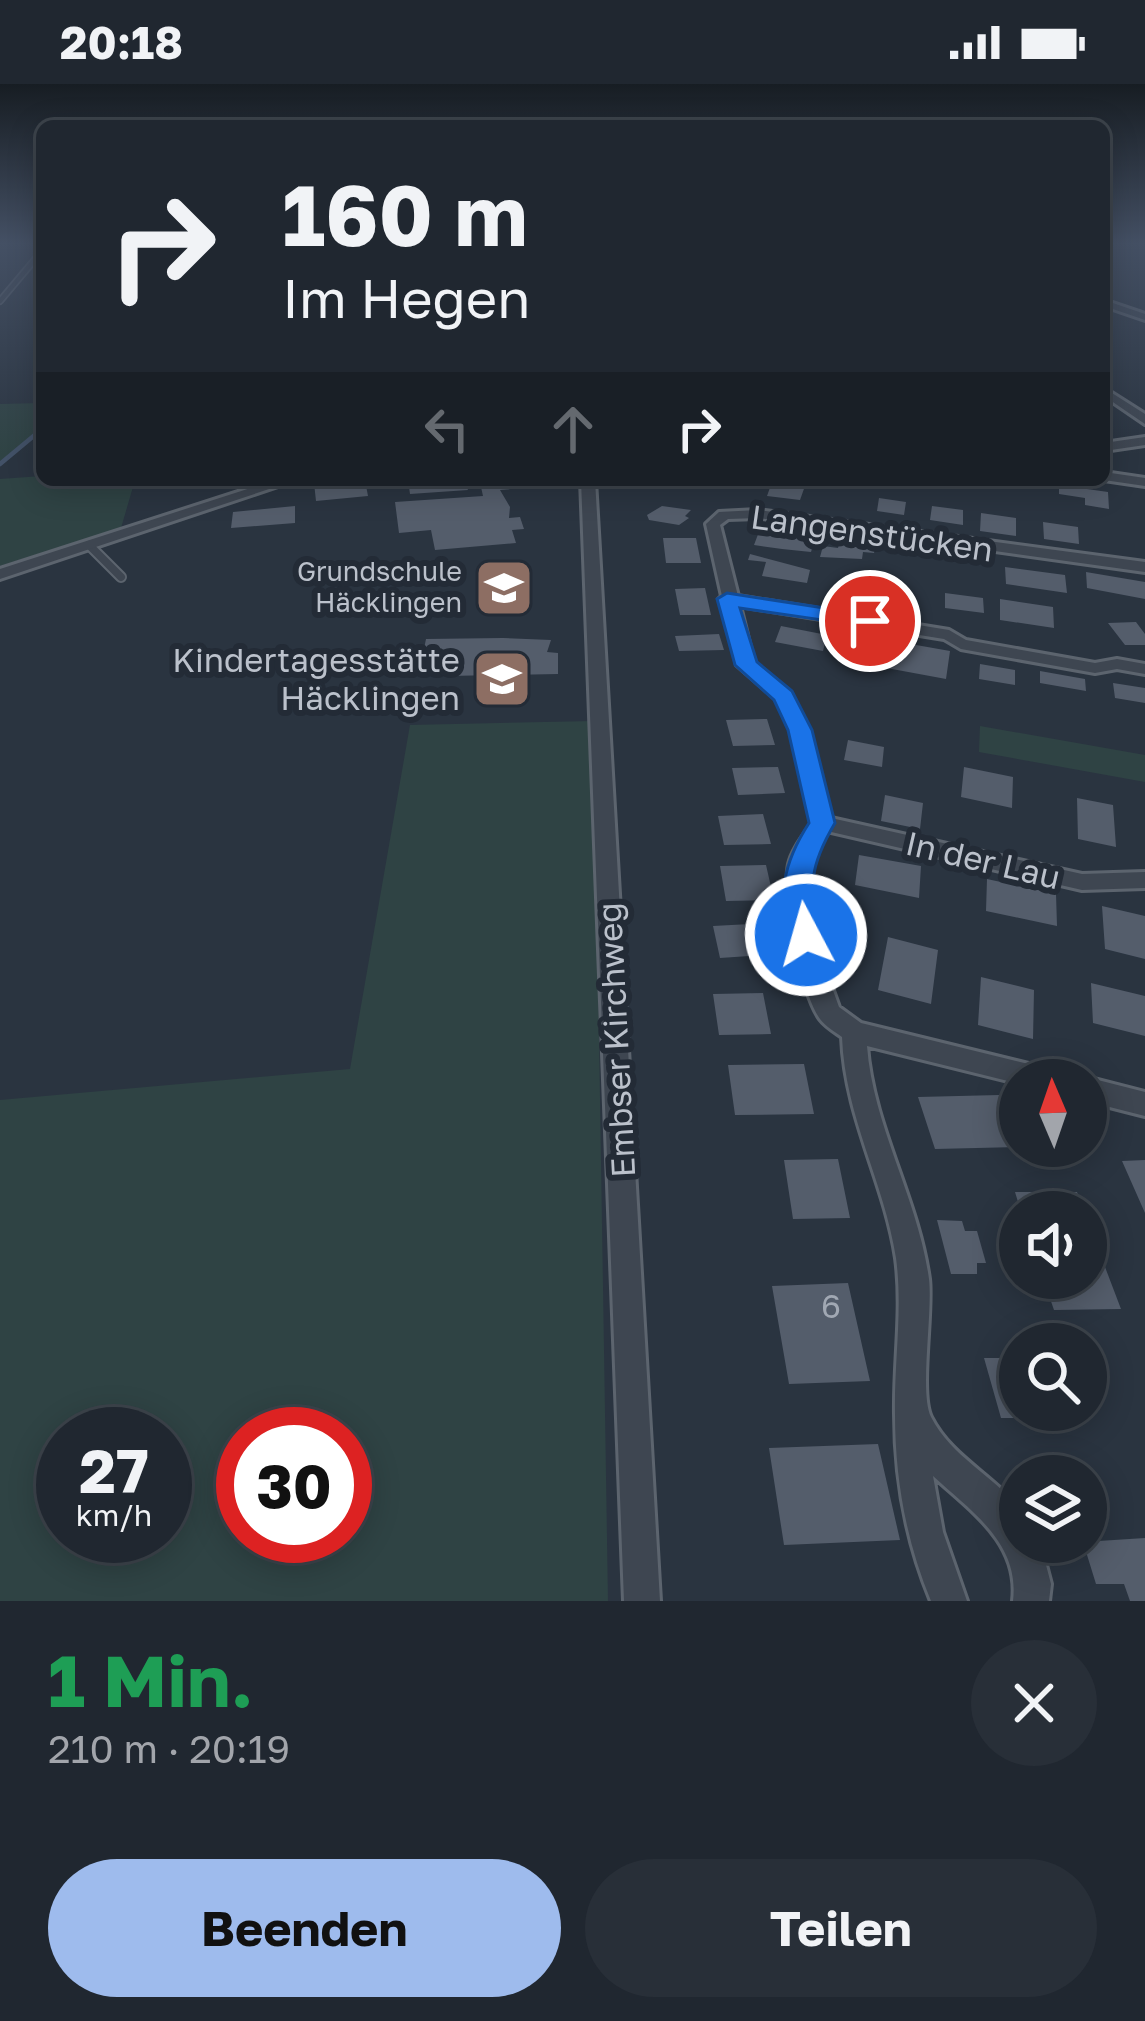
<!DOCTYPE html>
<html lang="de">
<meta charset="utf-8">
<style>
:root{--surface:#202730;--page:#282f38;--text:#f1f3f6;--muted:#a2a5ab;--line:#3d444c;--accent:#9ebbed}
body{margin:0;font-family:"Golos Text",sans-serif;background:var(--page);color:var(--text);height:100vh;display:flex;flex-direction:column;font-size:45px;white-space:nowrap}
*{box-sizing:border-box;margin:0}
p{font-size:39px;color:var(--muted)}
.icon{flex:none;width:66px;height:66px;fill:none;stroke:currentColor;stroke-width:2;stroke-linecap:round;stroke-linejoin:round}
.map{position:relative;height:1517px;overflow:hidden}
.sheet{display:flex;flex-direction:column;background:var(--surface);flex:1}
.sheet>*{flex:none}
.guide{position:absolute;left:36px;top:36px;width:1074px;height:366px;border-radius:18px;box-shadow:0 6px 30px #0003,0 0 0 3px var(--line);background:#202730;color:var(--text);overflow:hidden}
.needle{width:78px;rotate:358deg}
.buttons{position:absolute;left:999px;top:975px;display:grid;gap:24px}
.buttons a{display:grid;place-items:center;width:108px;height:108px;border-radius:50%;background:var(--surface);box-shadow:0 6px 30px #0003,0 0 0 3px var(--line);font-size:60px}
.speed{position:absolute;left:36px;top:1323px;display:flex;gap:24px;font-size:60px;font-weight:700;text-align:center}
.speed>*{display:grid;place-content:center;width:156px;height:156px;border-radius:50%;background:var(--surface);box-shadow:0 6px 30px #0003,0 0 0 3px var(--line);line-height:1}
.speed small{font-size:30px;font-weight:400}
.speed .limit{border:18px solid #d22;background:#fff;color:#111}
.pin{position:absolute;display:grid;place-items:center;width:102px;height:102px;color:#fff;margin:-51px;border:6px solid #fff;border-radius:50%;box-shadow:0 3px 12px #0007}
.me{position:absolute;width:132px;margin:-66px;rotate:354deg;stroke-linejoin:round;filter:drop-shadow(0 0 9px #0008)}
.turn{display:flex;align-items:center;gap:42px;height:252px;padding:0 48px;font-size:54px}
.turn .icon{width:156px;height:156px;stroke-width:2.5}
.turn b{display:block;font-size:84px;line-height:102px}
.lanes{display:flex;align-items:center;height:114px;padding:0 48px;background:#0003;justify-content:center;gap:60px;direction:ltr}
.lanes .off{opacity:.35}
.round{display:grid;place-items:center;flex:none;width:126px;height:126px;border-radius:63px;background:var(--page)}
.head{display:flex;align-items:center;justify-content:space-between;height:204px;padding:0 48px}
h1{font-size:72px;font-weight:700;line-height:90px;color:#1e9e55}
.button{display:flex;gap:24px;margin-top:auto;padding:24px 48px}
.button a{flex:1;height:138px;border-radius:72px;background:var(--accent);color:#111;font-size:48px;font-weight:700;line-height:138px;text-align:center}
.button a+a{background:var(--page);color:var(--text)}
.status{display:flex;justify-content:space-between;align-items:center;height:84px;padding:0 60px;background:var(--surface);direction:ltr}
.status svg{height:33px;fill:currentColor}
.map>svg:first-child{display:block}
</style>
<div class="status"><b>20:18</b><svg viewBox="0 0 49 12"><path d="M0 12V9h3v3zM5 12V6h3v6zM10 12V3h3v9zM15 12V0h3v12zM26 1h20v11H26zM47 4h2v5h-2z"/></svg></div>
<div class="map">
<svg width="1145" height="1517" viewBox="0 0 1145 1517">
<rect width="100%" height="100%" fill="#2a3440"/>
<!-- green -->
<path fill="#2f4344" fill-rule="evenodd" d="M42,319V349L0,377V320Z
M42,392V396H135L121,444L0,482V395Z
M594,637L608,1517H0V1016L350,985L410,641ZM63,1350H165V1452H63ZM243,1350H345V1452H243Z
M980,642L1145,671V698L979,668Z"/>
<g fill="none" stroke-linecap="round" stroke-linejoin="round">
<!-- stream -->
<path stroke="#425167" stroke-width="4.5" d="M0,380L42,345"/>
</g>
<!-- building -->
<path fill="#545d6b" d="M343,396H365L368,412L316,417L314,399Z
M408,396H556L558,401L500,406L510,423L509,434L520,433L524,445L512,446L516,459L435,466L431,446L399,449L395,418L483,412L481,403L466,401L468,406L410,410Z
M772,398L805,402L800,416L767,412Z
M1059,401L1108,408L1109,425L1085,421V414L1059,410Z
M879,414L906,418L904,431L877,427Z
M295,422V439L231,444L233,428Z
M662,422L691,426L685,432L689,434L679,441L649,436L647,431Z
M932,422L963,426V441L930,436Z
M981,429L1016,434V452L980,447Z
M1043,438L1078,443L1079,460L1044,455Z
M760,445L788,449L816,452L811,468L782,465L754,461Z
M663,454H696L701,479H666Z
M840,455L876,460L874,469L863,468L862,475L820,473L823,462L838,464Z
M750,470L810,486L807,499L762,492L766,478L748,476Z
M1005,483L1065,491L1067,509L1006,500Z
M1086,488L1145,498V515L1087,504Z
M856,497L907,504L905,523L853,515Z
M705,504L711,531H680L675,505Z
M945,509L983,514L984,529L945,524Z
M1000,515L1053,523L1054,544L1000,536Z
M1136,538L1145,550V561H1125L1108,539Z
M781,542L827,551L823,567L775,558Z
M719,550L724,566L679,567L675,552Z
M871,553L950,567L946,595L865,580Z
M503,554L551,556L547,568L558,569V590L448,592L451,570L432,571L433,565H424L426,555Z
M980,580L1015,586V601L979,595Z
M1040,587L1085,595L1086,607L1040,599Z
M1113,599L1145,604V619L1115,614Z
M767,635L775,661L733,662L726,636Z
M848,656L884,663L882,683L844,676Z
M778,683L785,709L738,711L732,684Z
M964,683L1013,693L1012,724L961,713Z
M885,711L923,719L920,745L881,737Z
M1077,714L1113,721L1116,763L1078,755Z
M763,730L771,760L724,761L718,732Z
M859,771L921,782L919,814L855,801Z
M766,781L774,816L726,817L720,782Z
M987,795L1056,810L1057,842L986,827Z
M1102,822L1145,832V875L1105,865Z
M771,839L780,870L720,874L713,842Z
M888,853L938,866L931,920L878,906Z
M981,893L1034,906L1033,955L978,941Z
M1091,899L1145,912V952L1093,939Z
M763,909L771,950L719,951L713,910Z
M804,980L814,1030L735,1031L728,981Z
M999,1011L1019,1063L935,1065L918,1013Z
M838,1075L850,1134L793,1135L784,1076Z
M1145,1076V1129L1122,1077Z
M1015,1108H1077L1084,1128H1021Z
M1086,1134V1133L1121,1225L1054,1226L1043,1194H1086Z
M937,1136L962,1137L965,1147H977L986,1179H977V1190H951Z
M848,1199L870,1297L789,1300L772,1202Z
M984,1274H1020V1326H1076L1079,1334H1001Z
M878,1360L900,1456L784,1461L769,1364Z
M1145,1454V1517H1130L1124,1500H1096L1083,1458Z"/>
<g fill="none" stroke-linecap="round" stroke-linejoin="round">
<!-- service-far1 casing -->
<g stroke="#5c646e" stroke-width="8">
<path id="service-far1" d="M0,217L42,167"/>
</g>
<!-- service casing -->
<g stroke="#5c646e" stroke-width="12">
<path id="service" d="M89,461L121,493"/>
</g>
<!-- minor casing -->
<g stroke="#5c646e" stroke-width="6">
<path id="minor" d="M1104,216L1145,230V236L1104,222Z
M1104,304L1145,330V340L1104,312Z
M1145,353V361L1104,367V359Z
M1104,388L1145,394V402L1104,396Z
M275,396H296L0,495V485Z
M581,396H595L660,1517H624Z
M758,426L1145,478V488L758,434L728,435L720,441L738,512L949,546L966,556L1095,579L1117,575L1145,580V590L1117,585L1095,589L961,565L944,555L740,522L754,579L790,608L809,646L831,734L1082,790L1145,788V804L1082,806L827,747L811,776L808,815L826,887L839,923L861,939L1049,985L1058,988L1062,996H1020V1000L867,962C873,1043 918,1114 929,1195C933,1228 919,1309 931,1333C952,1374 994,1391 1020,1426V1458H1040L1051,1500L1049,1517H1013C1020,1459 971,1427 933,1392L943,1448L967,1517H931C906,1457 895,1394 895,1330C894,1277 903,1226 896,1174C884,1097 845,1033 842,953C835,948 825,942 820,935C801,909 782,811 789,780C792,766 804,751 812,739L791,646L776,615L737,581L723,519L719,515L722,512L706,440L719,428Z
M1086,993L1145,1008V1032L1086,1017V996H1079Z"/>
</g>
<!-- service-far1 -->
<use href="#service-far1" stroke="#3e4651" stroke-width="4.5"/>
<!-- service -->
<use href="#service" stroke="#3e4651" stroke-width="8"/>
<!-- minor -->
<use href="#minor" fill="#3e4651" fill-rule="evenodd"/>
</g>
<!-- sky -->
<linearGradient id="sky" x2="0" y2="1"><stop stop-color="#171d23"/><stop offset="0.43" stop-color="#445064"/><stop offset="1" stop-color="#445064" stop-opacity="0"/></linearGradient>
<rect width="1145" height="370" fill="url(#sky)"/>
<!-- route -->
<path fill="#1a73e8" stroke="#114b97" stroke-width="3" d="M727,509L870,531L881,537L870,543L740,524L757,578L792,607L812,646L835,739C809,783 809,801 820,851L816,859H795C773,816 785,776 809,739L788,646L774,616L735,581L717,515Z"/>
<!-- icons -->
<defs>
<g id="school-square" transform="scale(3)"><rect x="-9" y="-9" width="18" height="18" rx="4" fill="#8d6e63" stroke="#232b36"/><path d="M0-5L7-2L0 1L-7-2ZM-4 1L0 2.5L4 1V4Q0 6-4 4Z" fill="#fff"/></g>
</defs>
<g fill-rule="evenodd">
<use href="#school-square" x="504" y="504"/>
<use href="#school-square" x="502" y="595"/>
</g>
<g text-anchor="middle" stroke-width="12" stroke-linejoin="round" paint-order="stroke">
<!-- far-poi labels -->
<g font-size="27" fill="#bbc1cb" stroke="#232b36" text-anchor="end">
<text x="462" y="497">Grundschule<tspan x="462" dy="31">Häcklingen</tspan></text>
</g>
<!-- street labels -->
<g font-size="33" fill="#bbc1cb" stroke="#232b36">
<text transform="translate(872 449) rotate(8)" y="12">Langenstücken</text>
<text transform="translate(983 776) rotate(13)" y="12">In der Lau</text>
<text transform="translate(616 956) rotate(-93)" y="12">Embser Kirchweg</text>
</g>
<!-- poi labels -->
<g font-size="33" fill="#bbc1cb" stroke="#232b36" text-anchor="end">
<text x="460" y="588">Kindertagesstätte<tspan x="460" dy="38">Häcklingen</tspan></text>
</g>
<!-- near-number labels -->
<g font-size="33" fill="#a1a8b3">
<text x="831" y="1234">6</text>
</g>
</g>
</svg>
<div class="buttons">
<a><svg class="needle" viewBox="-14 -14 28 28"><path d="M0-13l5 13h-10z" fill="#e53935"/><path d="M0 13l5-13h-10z" fill="#a2a5ab"/></svg></a>
<a><svg class="icon" aria-label="sound" viewBox="0 0 24 24"><path d="M4 9h4l5-4v14l-5-4H4zM17 9q2 3 0 6"/></svg></a>
<a><svg class="icon" aria-label="search" viewBox="0 0 24 24"><circle cx="10" cy="10" r="6"/><path d="M15 15l6 6"/></svg></a>
<a><svg class="icon" aria-label="layers" viewBox="0 0 24 24"><path d="M12 4l9 5-9 5-9-5zM3 14l9 5 9-5"/></svg></a>
</div>
<div class="speed"><div>27<small>km/h</small></div><div class="limit">30</div></div>
<div class="pin" style="left:870px;top:537px;background:#d93025"><svg class="icon" aria-label="arrive" viewBox="0 0 24 24"><path d="M6 21V4h12l-3 4 3 4H6"/></svg></div>
<svg class="me" style="left:806px;top:851px" viewBox="-20 -20 40 40"><circle r="17" fill="#1a73e8" stroke="#fff" stroke-width="3"/><path d="M0-11L8 9 0 5-8 9z" fill="#fff"/></svg>
<div class="guide">
<div class="turn"><svg class="icon" aria-label="right" viewBox="0 0 24 24"><path d="M7 20v-9h11M14 6l5 5-5 5"/></svg><div><b>160 m</b>Im Hegen</div></div>
<div class="lanes"><svg class="icon off" aria-label="left" viewBox="0 0 24 24"><path d="M17 20v-9H6M10 6l-5 5 5 5"/></svg><svg class="icon off" aria-label="ahead" viewBox="0 0 24 24"><path d="M12 20V5M6 11l6-6 6 6"/></svg><svg class="icon" aria-label="right" viewBox="0 0 24 24"><path d="M7 20v-9h11M14 6l5 5-5 5"/></svg></div>
</div>
</div>
<section class="sheet">
<div class="head"><div><h1>1 Min.</h1><p>210 m · 20:19</p></div><a class="round"><svg class="icon" aria-label="close" viewBox="0 0 24 24"><path d="M6 6l12 12M18 6L6 18"/></svg></a></div>
<div class="button"><a>Beenden</a><a>Teilen</a></div>
</section>
